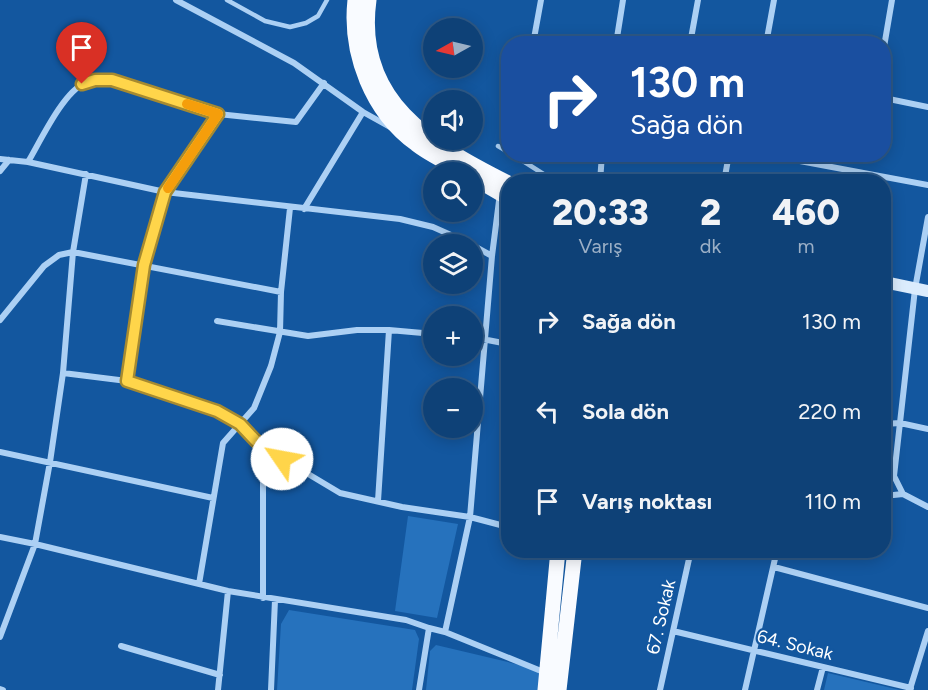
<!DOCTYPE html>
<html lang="tr">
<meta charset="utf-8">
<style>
:root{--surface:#0e4177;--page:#17487c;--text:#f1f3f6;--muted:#9bafc6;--line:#2e5a89}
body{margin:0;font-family:Figtree,sans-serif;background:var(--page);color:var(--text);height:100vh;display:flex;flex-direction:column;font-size:22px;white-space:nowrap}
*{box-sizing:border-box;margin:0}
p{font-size:20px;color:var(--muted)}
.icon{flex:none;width:33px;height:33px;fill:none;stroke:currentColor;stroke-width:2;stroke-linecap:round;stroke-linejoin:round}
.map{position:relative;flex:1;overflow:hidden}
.side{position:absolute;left:501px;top:174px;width:390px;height:384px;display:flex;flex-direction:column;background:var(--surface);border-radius:24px;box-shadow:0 3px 15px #0003,0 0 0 2px var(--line)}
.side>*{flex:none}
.guide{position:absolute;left:501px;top:36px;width:390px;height:126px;border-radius:24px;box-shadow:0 3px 15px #0003,0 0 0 2px var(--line);background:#1a4fa0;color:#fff;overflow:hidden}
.needle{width:39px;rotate:262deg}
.tools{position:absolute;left:423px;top:18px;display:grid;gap:12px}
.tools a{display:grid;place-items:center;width:60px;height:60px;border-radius:50%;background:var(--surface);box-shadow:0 3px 15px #0003,0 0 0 2px var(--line);font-size:30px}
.pin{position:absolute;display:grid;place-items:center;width:51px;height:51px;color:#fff;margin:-62px -26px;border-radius:50% 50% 50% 0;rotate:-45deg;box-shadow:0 0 6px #0007}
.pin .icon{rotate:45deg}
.me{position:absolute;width:66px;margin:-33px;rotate:303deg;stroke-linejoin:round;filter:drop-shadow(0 0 4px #0008)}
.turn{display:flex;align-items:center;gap:21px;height:126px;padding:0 30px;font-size:27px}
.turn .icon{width:78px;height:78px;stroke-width:2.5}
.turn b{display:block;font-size:42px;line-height:51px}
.eta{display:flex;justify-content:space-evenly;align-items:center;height:102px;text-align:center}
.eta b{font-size:36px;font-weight:800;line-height:42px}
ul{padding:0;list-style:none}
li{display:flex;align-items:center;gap:18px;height:90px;padding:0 30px}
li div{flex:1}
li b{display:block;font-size:22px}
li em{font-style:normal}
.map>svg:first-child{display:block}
</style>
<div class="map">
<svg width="928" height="690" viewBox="0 0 928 690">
<rect width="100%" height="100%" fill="#13579f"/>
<!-- green -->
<path fill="#2672bd" d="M408,516L458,524L437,618L395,611Z
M289,610L415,630L419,639L412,690H277L281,624Z
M436,645L541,670L538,690H426L430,651Z
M828,673L900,690H824Z"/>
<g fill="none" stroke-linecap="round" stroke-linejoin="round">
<!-- lane -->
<path stroke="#acd0f4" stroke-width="4.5" d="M227,0L265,21L290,27L306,23L318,16L327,0
M498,146L508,152
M512,154L556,182"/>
<!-- street -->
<path stroke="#acd0f4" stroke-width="6" d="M176,0L294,63L363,112L390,127
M533,44L541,0
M616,44L623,0
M690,44L698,0
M766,44L774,0
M884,47L892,0
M884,98L928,107
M762,154L928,185
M0,159L28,162L165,192L400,219L433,227L471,244
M28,162C40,142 63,92 85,83C94,80 103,80 112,80L218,114L296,122L324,83
M0,171L9,160
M600,182L602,154
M724,182L729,154
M304,209L363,112
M472,245L492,256
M0,320L44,266L59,255L73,252L281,292
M217,321L308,336L357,330H389L434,334
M472,337L508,344
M63,373L127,381L217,411L240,424L263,447L340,493L402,507L470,517L508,527
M127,381L144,265L165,192L218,114
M884,424L900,423L928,429
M0,452L213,498
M903,494L894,476L915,289L928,217
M884,496L903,494L928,507
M378,501L389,330
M0,537L35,544L228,591L406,620L429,628
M774,567L928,608
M199,584L223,443L254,408L271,366L280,332L281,292L290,208
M263,598V447
M673,631L911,688
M445,632L470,517L492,256L500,193
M0,637L35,544L50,462L63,373L73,252L86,174
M121,646L220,675
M0,689L3,690
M910,689L928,631
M218,690L228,591
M271,690L275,600
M419,690L429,628L445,632L546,673
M660,690L691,550
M745,690L777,550
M817,690L823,667"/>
<!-- secondary -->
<path stroke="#dbecfd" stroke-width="12" d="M884,282L928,291"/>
<!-- primary -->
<path stroke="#f9fbff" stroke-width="15" d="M355,0C349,54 372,112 416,144C430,155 448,163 464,172
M369,0C355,101 431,144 508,183
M472,177L508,198
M545,690L558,550
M559,690L575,550"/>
</g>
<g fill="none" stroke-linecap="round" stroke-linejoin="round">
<!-- route casing -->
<g stroke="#a68a30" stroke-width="15">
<path id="route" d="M82,84L95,80H112L218,114L165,192L144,265L127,381L217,411L240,424L256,441L282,459"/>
</g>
<!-- route -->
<use href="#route" stroke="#ffd54a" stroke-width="10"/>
<!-- slow -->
<path stroke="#f59e0b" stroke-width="10" d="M168,188L218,114L187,104"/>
</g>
<g text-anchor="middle" stroke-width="4.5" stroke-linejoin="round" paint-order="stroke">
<!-- street labels -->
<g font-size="18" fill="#fff" stroke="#13579f">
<text transform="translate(661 617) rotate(-77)" y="6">67. Sokak</text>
<text transform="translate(795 645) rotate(14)" y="6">64. Sokak</text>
</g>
</g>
</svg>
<div class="tools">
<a><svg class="needle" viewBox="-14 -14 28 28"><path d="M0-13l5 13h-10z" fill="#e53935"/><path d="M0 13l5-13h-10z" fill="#9bafc6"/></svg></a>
<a><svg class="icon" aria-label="sound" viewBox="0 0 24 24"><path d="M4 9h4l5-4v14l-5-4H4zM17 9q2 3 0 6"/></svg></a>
<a><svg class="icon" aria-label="search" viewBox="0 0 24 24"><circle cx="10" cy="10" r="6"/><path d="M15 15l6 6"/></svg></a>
<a><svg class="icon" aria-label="layers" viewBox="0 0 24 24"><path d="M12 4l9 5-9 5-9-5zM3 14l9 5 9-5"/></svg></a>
<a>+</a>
<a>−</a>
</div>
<div class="pin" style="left:82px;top:84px;background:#d93025"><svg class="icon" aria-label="arrive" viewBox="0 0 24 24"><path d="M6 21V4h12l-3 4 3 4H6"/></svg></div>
<svg class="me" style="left:282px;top:459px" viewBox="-20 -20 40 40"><circle r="19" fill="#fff"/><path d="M0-13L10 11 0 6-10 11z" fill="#ffd54a"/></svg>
<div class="guide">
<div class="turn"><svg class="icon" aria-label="right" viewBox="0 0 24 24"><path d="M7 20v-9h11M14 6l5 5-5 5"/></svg><div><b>130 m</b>Sağa dön</div></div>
</div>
<section class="side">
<div class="eta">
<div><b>20:33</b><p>Varış</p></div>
<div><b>2</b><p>dk</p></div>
<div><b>460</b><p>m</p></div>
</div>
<ul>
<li><svg class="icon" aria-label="right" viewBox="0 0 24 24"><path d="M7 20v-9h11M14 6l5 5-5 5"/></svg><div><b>Sağa dön</b></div><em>130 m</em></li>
<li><svg class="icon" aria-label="left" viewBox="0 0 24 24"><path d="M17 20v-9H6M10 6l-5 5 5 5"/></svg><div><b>Sola dön</b></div><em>220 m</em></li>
<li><svg class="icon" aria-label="arrive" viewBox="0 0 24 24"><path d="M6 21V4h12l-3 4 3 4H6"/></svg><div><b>Varış noktası</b></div><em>110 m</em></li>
</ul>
</section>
</div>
